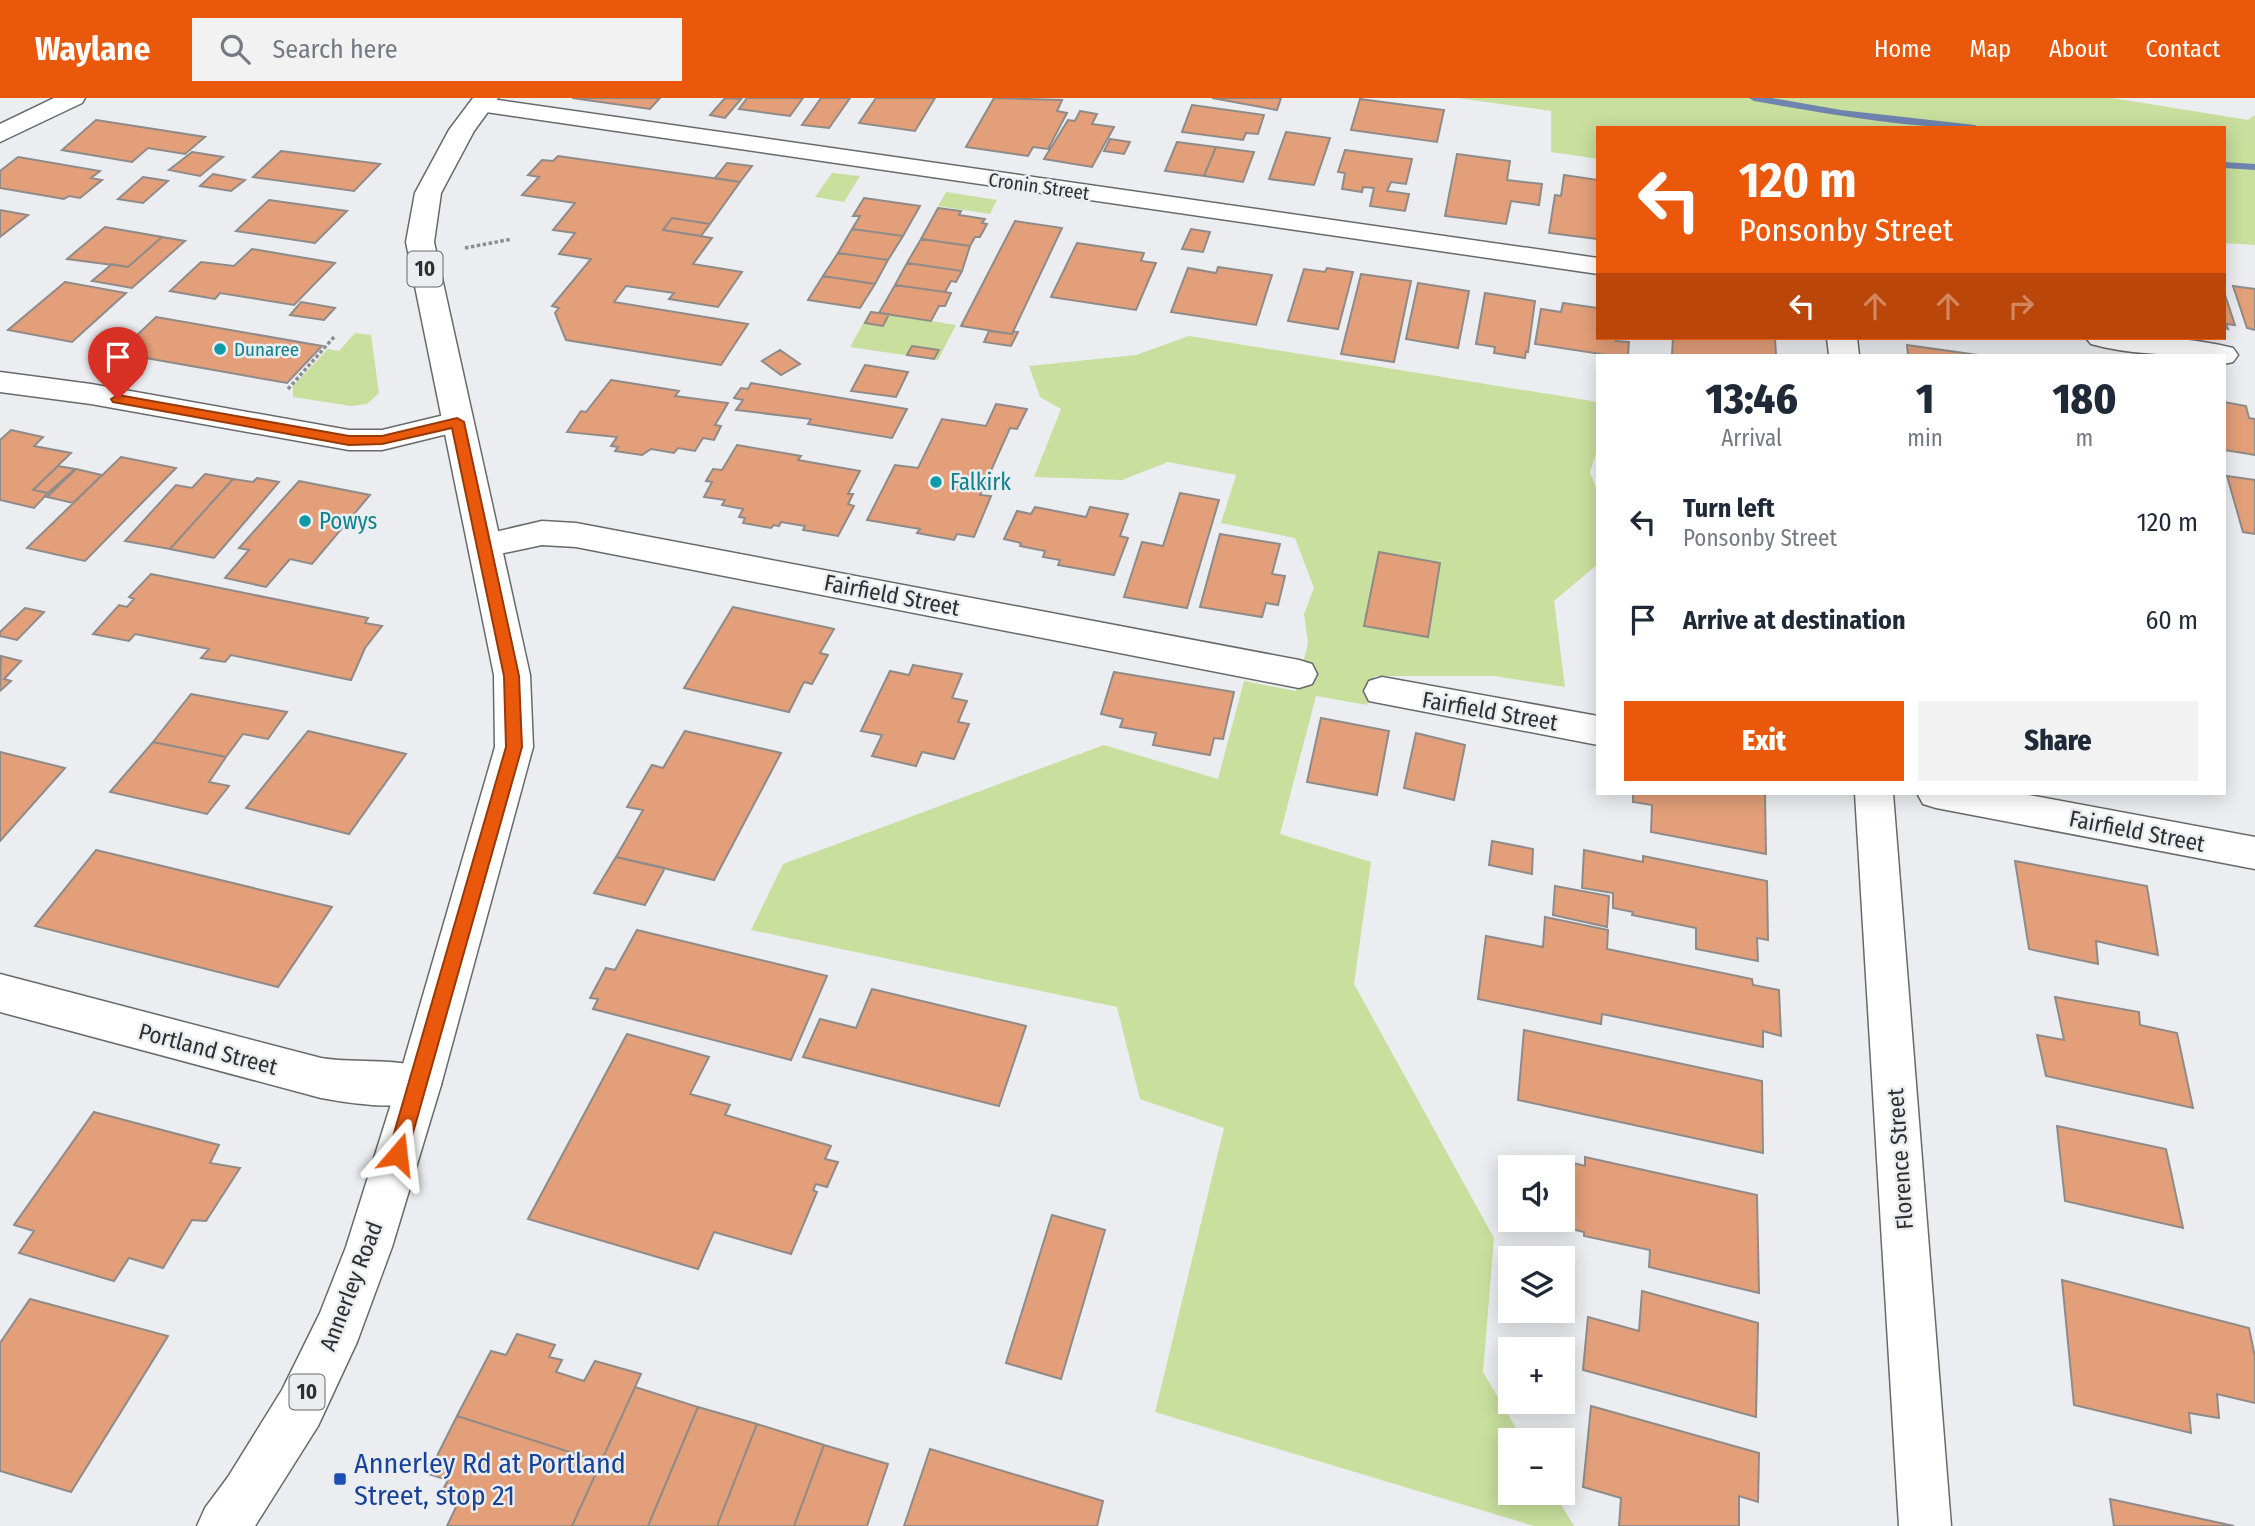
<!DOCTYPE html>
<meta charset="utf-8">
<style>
:root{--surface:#fff;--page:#f2f2f3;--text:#1f2937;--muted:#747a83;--accent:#ea580c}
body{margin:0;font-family:"Fira Sans Condensed",sans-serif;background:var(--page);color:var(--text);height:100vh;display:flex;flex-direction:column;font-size:26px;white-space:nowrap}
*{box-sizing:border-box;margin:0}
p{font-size:23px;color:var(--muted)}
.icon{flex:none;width:38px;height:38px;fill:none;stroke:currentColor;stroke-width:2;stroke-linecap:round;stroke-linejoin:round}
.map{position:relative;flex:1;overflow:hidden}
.drawer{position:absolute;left:1596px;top:256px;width:630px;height:441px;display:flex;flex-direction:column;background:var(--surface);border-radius:0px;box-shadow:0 4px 18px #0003}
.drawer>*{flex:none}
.guide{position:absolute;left:1596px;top:28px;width:630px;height:214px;border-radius:0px;box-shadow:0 4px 18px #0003;background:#ea580c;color:#fff;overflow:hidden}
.controls{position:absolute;left:1498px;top:1057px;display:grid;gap:14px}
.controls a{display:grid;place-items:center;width:77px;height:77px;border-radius:0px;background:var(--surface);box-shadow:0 4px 18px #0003;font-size:35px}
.pin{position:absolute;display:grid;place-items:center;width:60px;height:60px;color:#fff;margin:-72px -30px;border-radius:50% 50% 50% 0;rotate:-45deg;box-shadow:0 0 7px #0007}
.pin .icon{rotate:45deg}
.me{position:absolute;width:77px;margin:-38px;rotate:17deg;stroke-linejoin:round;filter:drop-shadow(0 0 5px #0008)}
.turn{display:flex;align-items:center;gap:24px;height:147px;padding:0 28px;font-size:32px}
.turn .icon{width:91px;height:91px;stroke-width:2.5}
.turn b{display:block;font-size:49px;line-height:60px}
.lanes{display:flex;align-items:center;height:66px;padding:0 28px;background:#0003;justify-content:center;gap:35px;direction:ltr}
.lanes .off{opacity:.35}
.eta{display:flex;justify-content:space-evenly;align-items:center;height:119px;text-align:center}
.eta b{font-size:42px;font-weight:800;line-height:49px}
.cta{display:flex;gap:14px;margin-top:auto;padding:14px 28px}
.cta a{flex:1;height:80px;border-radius:0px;background:var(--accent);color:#fff;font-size:28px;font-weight:800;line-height:80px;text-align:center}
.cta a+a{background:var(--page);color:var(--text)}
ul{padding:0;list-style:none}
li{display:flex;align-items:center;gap:21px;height:98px;padding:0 28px}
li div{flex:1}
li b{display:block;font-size:26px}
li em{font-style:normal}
header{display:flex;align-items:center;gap:42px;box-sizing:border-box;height:98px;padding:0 35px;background:var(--accent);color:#fff}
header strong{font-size:33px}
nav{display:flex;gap:38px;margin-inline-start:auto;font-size:24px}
.search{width:490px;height:63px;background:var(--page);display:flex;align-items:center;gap:18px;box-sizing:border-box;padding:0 24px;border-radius:0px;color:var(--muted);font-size:26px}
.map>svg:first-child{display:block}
</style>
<header>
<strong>Waylane</strong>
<div class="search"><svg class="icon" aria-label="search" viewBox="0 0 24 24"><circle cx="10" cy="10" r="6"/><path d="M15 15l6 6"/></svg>Search here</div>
<nav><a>Home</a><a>Map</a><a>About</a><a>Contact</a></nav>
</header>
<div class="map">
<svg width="2255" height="1428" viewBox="0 0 2255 1428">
<rect width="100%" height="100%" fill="#ecedf1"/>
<!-- green -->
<path fill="#c8df9d" d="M1457,0H2113L2248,22L2255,17V147L2224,145V30H1598V61L1551,54V13Z
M832,75L860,78L844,104L815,99Z
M946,94L997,102L990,116L938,108Z
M870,213L956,227L938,262L850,249Z
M355,235L371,237L379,295L367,306L351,308L293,299V288L328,251L339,253Z
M1189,238L1598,304V349L1590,374L1598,395V466L1554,503L1565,589L1494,578H1375L1367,607L1316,598L1280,736L1371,764L1354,886L1494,1140L1483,1274L1523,1342H1510V1395H1554L1574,1428H1534L1155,1314L1224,1030L1140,1001L1117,909L751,832L783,766L1104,647L1218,681L1244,583L1296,593L1308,545L1304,516L1314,490L1295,440L1221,425L1236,377L1168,364L1122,382L1034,379L1061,311L1040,299L1029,268L1136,257Z"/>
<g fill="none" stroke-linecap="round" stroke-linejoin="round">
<!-- stream -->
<path fill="#6f84af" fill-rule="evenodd" d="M1749,0H1772L1841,12L1975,27L1980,30C1904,30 1829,16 1754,3Z
M2224,64L2255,66V72L2224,70Z"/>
</g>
<!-- building -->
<path fill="#e29f79" stroke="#8e8b89" stroke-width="2" d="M572,0H660L650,11Z
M725,0L741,1L725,20L710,17Z
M747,0H803L790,18L739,11Z
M821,0H850L829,30L802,27Z
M876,0H935L915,33L859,25Z
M994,0L1062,2L1057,13L1067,15L1048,51L1033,49L1028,58L966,49Z
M1212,0H1281L1277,12Z
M1360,1L1444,12L1437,44L1351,32Z
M1192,7L1264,17L1258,36L1246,35L1243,42L1182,34Z
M1080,13L1097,16L1092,26L1114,29L1092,69L1044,61L1068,22L1075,23Z
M96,22L205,39L185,56L148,50L132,64L62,52Z
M1286,34L1330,40L1314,87L1269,81Z
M1110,41L1130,44L1124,56L1104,53Z
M1177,44L1216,49L1204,78L1165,73Z
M1216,49L1254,54L1243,84L1204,78Z
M1345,52L1412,61L1406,86L1391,84L1387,93L1409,96L1405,113L1370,108L1374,90L1363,89L1362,94L1342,91L1345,75L1338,74Z
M281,53L380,66L354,93L253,79Z
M192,54L223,59L200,78L169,72Z
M1457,56L1510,63L1507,82L1542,86L1539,107L1511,103L1506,126L1445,118Z
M558,58L740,84L710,126L672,120L663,132L712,140L693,166L742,174L718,209L669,201L674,195L626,188L614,204L748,226L721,267L566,242L555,215L559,210L552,208L591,161L559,156L575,135L553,132L575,105L522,97L539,79L528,77L542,62L553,63Z
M18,59L100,73L91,80L102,82L80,100L69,98L64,101L0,90V73Z
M727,65L752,68L740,84L715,80Z
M213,76L245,82L231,93L200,88Z
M1564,77L1598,82V141L1549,135L1555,97L1561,98Z
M143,79L168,83L143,105L118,101Z
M864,100L920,108L903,138L852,131L860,118H853Z
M269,102L347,113L315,145L236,133Z
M938,110L961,113L959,117L985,121L982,125L987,126L980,139H975L970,148L921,141Z
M0,112L28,117L0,139Z
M672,120L710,126L701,138L663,132Z
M1015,123L1062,130L1012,236L961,228Z
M105,129L162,139L128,169L67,161Z
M852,131L903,138L888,162L838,155Z
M1191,131L1210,134L1203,154L1182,151Z
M162,139L185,143L132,190L92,183L112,166L128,169Z
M921,141L970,148L962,173L907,165Z
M1077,145L1144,155L1141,163L1156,165L1136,212L1051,199Z
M252,151L335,165L294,207L220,195L215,201L170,193L201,164L234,168Z
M838,155L888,162L875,186L823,178Z
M907,165L962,173L956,184L951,183L945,194L895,187Z
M1218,169L1272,177L1256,227L1171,214L1188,170L1216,175Z
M1327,170L1353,174L1338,231L1288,223L1304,171L1325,174Z
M1361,176L1411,183L1394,264L1341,256Z
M823,178L875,186L860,210L808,202Z
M65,184L126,195L72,244L8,232Z
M1418,185L1469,193L1458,250L1406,241Z
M895,187L945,194L951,195L945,208H939L931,223L879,215Z
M2233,188L2255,191V232L2247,230Z
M2224,194L2235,227L2226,226L2228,231L2224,230Z
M1485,195L1535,203L1528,254L1526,253L1525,260L1494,255L1495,249L1476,246Z
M301,204L335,210L324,222L290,217Z
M1563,205L1598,210V240H1617L1616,243L1629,244L1628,257H1607L1535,246L1541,211L1561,214Z
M871,214L879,215L889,216L883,228L865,225Z
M156,219L322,248L287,285L118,255Z
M989,233L1012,236L1013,233L1018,234L1011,248L984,244Z
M1673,240L1775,241L1776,257H1672Z
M1907,247L1978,257H1908Z
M912,248L939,252L934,261L907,257Z
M780,252L800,266L781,277L762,263Z
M865,267L908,274L896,299L851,293Z
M611,282L679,293L675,298L728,305L715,327L721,328L714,342L703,340L695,353L678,350L674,355L651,351L642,357L615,353L618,349L611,348L617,339L567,334L581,313L586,314Z
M751,285L907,311L892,340L808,326L811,321L736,312L743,302L734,300L741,290L748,291Z
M2224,304L2246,308L2249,320L2255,321V357L2224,352Z
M996,306L1027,311L1017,331L1010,330L980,397L991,398L974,439L957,436L954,442L917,435L920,431L867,422L895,367L918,370L942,321L986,328Z
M11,332L43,339L34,348L71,355L33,392L48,395L34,410L0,402V342Z
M737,347L801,358L798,362L860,373L848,396H853L848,406L854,408L838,438L803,432L805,428L781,424L779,428L774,427L771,430L743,425L745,420L739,419L743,411L722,407L725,402L704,399L712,384L706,383L713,371L722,372Z
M121,359L176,370L85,463L27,450Z
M58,368L75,371L48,395L33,392Z
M76,371L102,377L73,405L47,399Z
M205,376L233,381L170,451L125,443L176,387L192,390Z
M2227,378L2255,382V436L2243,434Z
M257,380L279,384L214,460L170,451L233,381L253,384Z
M299,383L370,397L312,466L290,461L266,489L225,480L249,452L239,450Z
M1180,395L1219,402L1187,510L1124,499L1142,444L1163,448Z
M1035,409L1086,419L1090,409L1128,416L1120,438L1128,440L1114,477L1058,467L1060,462L1043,459L1045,453L1020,448L1021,445L1004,441L1017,413L1031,416Z
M1220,436L1280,446L1272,476L1285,478L1278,507L1266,505L1262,519L1200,509Z
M1379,454L1440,465L1428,539L1364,528Z
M151,476L368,520L365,525L382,528L365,550L351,582L231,557L225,564L201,560L209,551L135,536L129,543L93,536L119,507L127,509L134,501L129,499Z
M733,509L834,531L820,555L828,557L812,586L804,584L789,614L684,590Z
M25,510L44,514L17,542L0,538V534Z
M1,558L21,563L4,581L11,583L0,593Z
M913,567L962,576L952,600L967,603L958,624L969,626L954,661L922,654L916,668L872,658L882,637L861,633L890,573L909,577Z
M1114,574L1234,594L1223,641L1214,640L1210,657L1153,647L1156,635L1120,629L1123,621L1101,616Z
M191,596L287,614L268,641L243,636L226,659L153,644Z
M1321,620L1389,633L1377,697L1307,684Z
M308,633L406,656L349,736L246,710Z
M685,633L781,655L714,782L616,759L643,712L627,709L652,667L663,670Z
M1416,635L1465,647L1454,702L1404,690Z
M153,644L226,659L209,684L229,688L207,716L110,694Z
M0,654L65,670L0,743Z
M1633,695L1765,696L1766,756L1651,734L1652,707L1633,704Z
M1492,743L1533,751L1532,776L1489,767Z
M96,752L332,809L278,889L35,828Z
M1584,752L1643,764V758L1767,783L1768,842L1757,840L1758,863L1696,851V830L1632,817L1633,814L1613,810V795L1582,790Z
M616,759L665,770L645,807L594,795Z
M2015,763L2147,788L2158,857L2096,843L2098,866L2029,851Z
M1555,788L1609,798L1607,829L1553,817Z
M1545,819L1608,832L1607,851L1752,881L1753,887L1779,892L1781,938L1763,933V949L1602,916L1601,926L1478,901L1486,838L1543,849Z
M637,832L827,878L791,962L593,911L598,901L590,900L606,870L615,872Z
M872,891L1026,928L999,1008L803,959L820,921L856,930Z
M2055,899L2139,914L2140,927L2177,935L2193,1010L2046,978L2037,937L2064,942Z
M1524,932L1762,983L1763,1055L1518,1002Z
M627,936L709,959L690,996L730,1007L725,1017L831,1048L825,1061L838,1064L827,1089L816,1086L813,1092L817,1094L791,1156L714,1134L698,1171L528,1121Z
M94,1014L219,1047L210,1065L240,1070L206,1123L192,1122L163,1170L129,1160L114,1183L19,1155L34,1133L14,1127Z
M2057,1028L2166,1051L2183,1130L2065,1103Z
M1547,1058L1585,1068V1059L1757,1097L1759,1195L1649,1169L1650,1152L1584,1138V1134L1542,1124L1563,1122V1069H1547Z
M1052,1117L1105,1132L1061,1281L1006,1265Z
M2062,1182L2249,1230L2255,1259V1305L2217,1296L2219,1320L2189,1315L2191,1335L2074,1307Z
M1642,1193L1758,1225L1756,1319L1583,1272L1588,1219L1639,1233Z
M30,1201L168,1238L71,1394L0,1373V1245Z
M517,1236L555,1247L549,1259L562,1262L556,1274L584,1283L595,1263L641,1276L601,1364L457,1318L491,1253L506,1257Z
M635,1289L698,1309L648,1428H572Z
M1591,1308L1759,1355L1758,1404L1739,1398V1428H1619L1621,1400L1583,1389Z
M698,1309L757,1326L717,1428H648Z
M457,1318L601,1364L572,1428H447L457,1407L438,1401L448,1382L428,1376Z
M757,1326L824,1347L794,1428H717Z
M824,1347L888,1366L867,1428H794Z
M930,1351L1103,1403L1097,1428H904Z
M2110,1401L2234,1428H2114Z"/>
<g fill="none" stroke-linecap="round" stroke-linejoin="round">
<!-- minor casing -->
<g stroke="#68696c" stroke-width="3">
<path id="minor" d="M484,0L1598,160V176L472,12L469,7L472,2Z
M1827,240H1857L1859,257H1829Z
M2086,240C2135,238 2186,238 2233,250L2238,257L2233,264L2224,266V257C2179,257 2134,258 2091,246Z
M0,274L91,286L349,332H382L457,314L468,317L472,324L468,331L382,352H349L91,306L0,294Z
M542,423L576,425L1299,562L1312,566L1317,576L1312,586L1299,590L576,449L542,447L485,459L473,455L468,447L473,439Z
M1382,579L1598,618V647L1369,603L1364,593L1369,583Z
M1855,695H1893L1951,1428H1899Z
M1917,695H2018L2255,739V771L1936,710L1923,706Z
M0,876L321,960C358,966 400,959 434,973L441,987L434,1001C404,1013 353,1006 321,1000L0,914Z"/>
</g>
<!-- primary casing -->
<g stroke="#68696c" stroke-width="3">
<path id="primary" d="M473,0H498L474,33L441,95L434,144L530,577L533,649L441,987L392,1149L357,1244L318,1328L255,1428H197L205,1410L228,1379L282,1292L320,1215L346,1149L397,987L495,649L494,577L406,144L415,95L449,32Z"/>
</g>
<!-- trunk casing -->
<g stroke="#68696c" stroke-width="3">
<path id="trunk" d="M54,0H85L82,5L0,44V26Z"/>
</g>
<!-- path -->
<path stroke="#8c8d90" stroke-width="3.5" stroke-dasharray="3.5 2.5" stroke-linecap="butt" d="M465,150L512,141
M288,291L334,239"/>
<!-- minor -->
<use href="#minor" fill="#fff" fill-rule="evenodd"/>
<!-- primary -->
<use href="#primary" fill="#fff" fill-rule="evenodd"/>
<!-- trunk -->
<use href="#trunk" fill="#fff" fill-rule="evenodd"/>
</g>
<!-- route -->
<path fill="#ea580c" stroke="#983908" stroke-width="2" d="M118,297L349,338H382L457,320L464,324L519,578L522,649L407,1056L404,1063L398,1065L391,1063L388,1056L506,649L504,578L452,330L382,346L349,347L113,304L111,301Z"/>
<!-- markers -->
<g fill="#0f9aa8" stroke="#ecedf1" stroke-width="2.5">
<circle cx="220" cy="251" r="7"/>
<circle cx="936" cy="384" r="7"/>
<circle cx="305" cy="423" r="7"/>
</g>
<rect fill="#1a4fb4" stroke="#ecedf1" stroke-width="2.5" x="333" y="1374" width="14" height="14" rx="3.5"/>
<g text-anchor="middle" stroke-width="5" stroke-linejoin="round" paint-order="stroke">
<!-- far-street labels -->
<g font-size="19" fill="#2e2f30" stroke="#ecedf1">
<text transform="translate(1039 88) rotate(8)" y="7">Cronin Street</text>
</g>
<!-- far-culture labels -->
<g font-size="19" fill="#0d838f" stroke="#ecedf1" text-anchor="start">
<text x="234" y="258">Dunaree</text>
</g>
<!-- shield labels -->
<g fill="#ecedf1" stroke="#67686a" stroke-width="2">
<rect x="407.5" y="153.5" width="35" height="35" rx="5"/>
<rect x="289.5" y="1276.5" width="35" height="35" rx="5"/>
</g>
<g font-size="21" font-weight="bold" fill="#2e2f30">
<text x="425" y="178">10</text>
<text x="307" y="1301">10</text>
</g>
<!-- culture labels -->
<g font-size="23" fill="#0d838f" stroke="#ecedf1" text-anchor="start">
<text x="950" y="392">Falkirk</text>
<text x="319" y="431">Powys</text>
</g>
<!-- street labels -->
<g font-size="23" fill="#2e2f30" stroke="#ecedf1">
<text transform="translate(892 497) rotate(11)" y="8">Fairfield Street</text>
<text transform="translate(1490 613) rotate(10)" y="8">Fairfield Street</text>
<text transform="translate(2137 733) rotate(11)" y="8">Fairfield Street</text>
<text transform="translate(208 951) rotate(15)" y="8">Portland Street</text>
<text transform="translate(1900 1061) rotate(-94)" y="8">Florence Street</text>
<text transform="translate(351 1188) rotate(-69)" y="8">Annerley Road</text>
</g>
<!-- near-transit labels -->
<g font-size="28" fill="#164399" stroke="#ecedf1" text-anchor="start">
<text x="354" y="1375">Annerley Rd at Portland<tspan x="354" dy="32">Street, stop 21</tspan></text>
</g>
</g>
</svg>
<div class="controls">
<a><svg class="icon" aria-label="sound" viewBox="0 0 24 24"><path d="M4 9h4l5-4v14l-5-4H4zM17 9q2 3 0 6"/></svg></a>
<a><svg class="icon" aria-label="layers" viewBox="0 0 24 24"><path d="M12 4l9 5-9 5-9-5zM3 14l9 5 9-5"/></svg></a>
<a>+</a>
<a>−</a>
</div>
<div class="pin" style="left:118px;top:301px;background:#d93025"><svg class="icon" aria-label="arrive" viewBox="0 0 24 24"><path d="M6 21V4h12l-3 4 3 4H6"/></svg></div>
<svg class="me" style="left:398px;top:1056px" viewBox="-20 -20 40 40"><path d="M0-17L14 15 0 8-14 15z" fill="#ea580c" stroke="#fff" stroke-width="4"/></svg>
<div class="guide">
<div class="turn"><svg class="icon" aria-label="left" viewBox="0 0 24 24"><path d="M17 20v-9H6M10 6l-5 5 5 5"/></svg><div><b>120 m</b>Ponsonby Street</div></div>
<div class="lanes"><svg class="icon" aria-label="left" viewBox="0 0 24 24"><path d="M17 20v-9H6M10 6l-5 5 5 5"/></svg><svg class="icon off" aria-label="ahead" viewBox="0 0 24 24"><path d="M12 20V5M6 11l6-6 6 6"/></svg><svg class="icon off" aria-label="ahead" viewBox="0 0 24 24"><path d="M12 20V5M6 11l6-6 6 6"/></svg><svg class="icon off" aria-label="right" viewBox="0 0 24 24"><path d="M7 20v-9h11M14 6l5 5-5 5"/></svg></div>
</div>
<section class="drawer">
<div class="eta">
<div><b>13:46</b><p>Arrival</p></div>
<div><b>1</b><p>min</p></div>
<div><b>180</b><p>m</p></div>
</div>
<ul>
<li><svg class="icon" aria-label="left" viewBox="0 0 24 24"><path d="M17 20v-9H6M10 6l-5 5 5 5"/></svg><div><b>Turn left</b><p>Ponsonby Street</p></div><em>120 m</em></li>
<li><svg class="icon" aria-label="arrive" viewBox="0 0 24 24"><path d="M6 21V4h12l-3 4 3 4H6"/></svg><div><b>Arrive at destination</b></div><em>60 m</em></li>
</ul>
<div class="cta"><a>Exit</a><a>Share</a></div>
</section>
</div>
